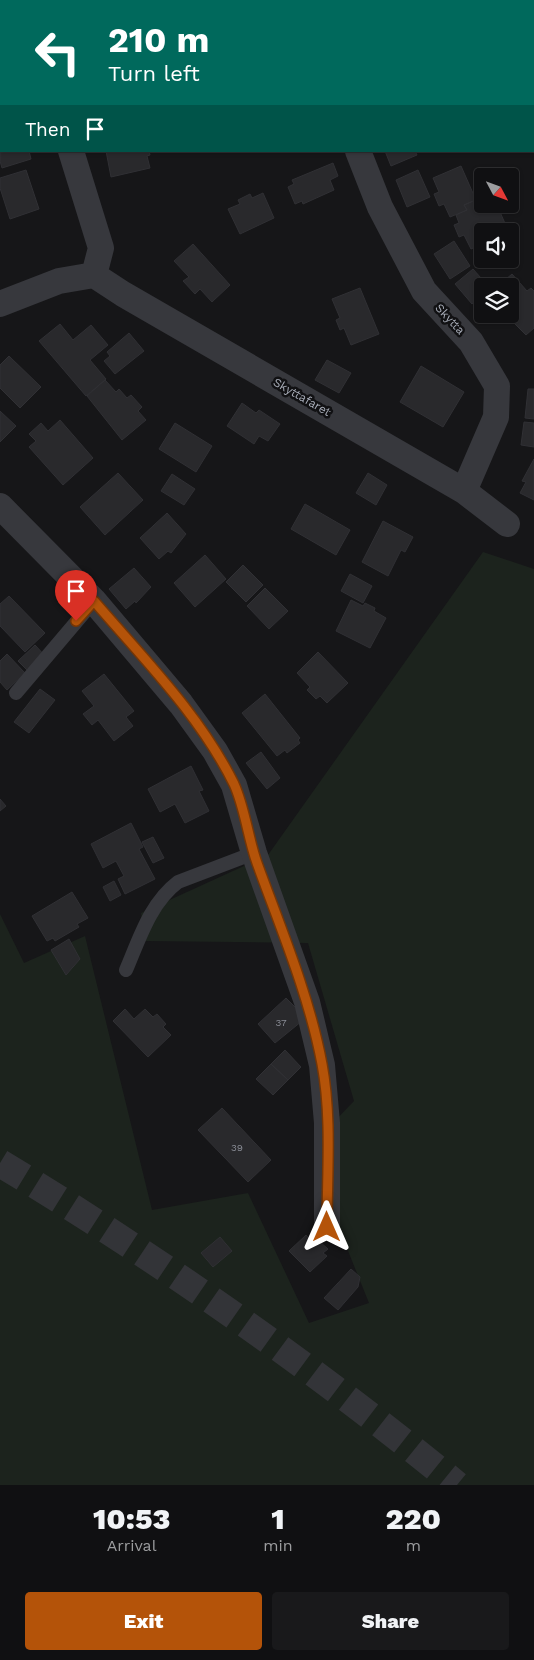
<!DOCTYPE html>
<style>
:root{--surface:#101012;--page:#19191b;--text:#f1f3f6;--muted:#9c9d9f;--line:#303032;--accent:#b45309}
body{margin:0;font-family:"Work Sans",sans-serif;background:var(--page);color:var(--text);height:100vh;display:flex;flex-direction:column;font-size:19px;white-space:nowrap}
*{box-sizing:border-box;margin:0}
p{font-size:16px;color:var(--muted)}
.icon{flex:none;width:28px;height:28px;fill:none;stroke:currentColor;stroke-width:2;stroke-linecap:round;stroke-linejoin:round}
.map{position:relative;height:1485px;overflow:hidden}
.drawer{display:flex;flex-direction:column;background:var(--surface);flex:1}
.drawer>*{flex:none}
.guide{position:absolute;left:0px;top:0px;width:535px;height:152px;box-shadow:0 1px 4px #0004,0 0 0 1px var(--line);background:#00695c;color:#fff;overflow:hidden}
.needle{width:32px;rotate:131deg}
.buttons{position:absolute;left:474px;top:168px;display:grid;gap:10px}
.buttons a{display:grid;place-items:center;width:45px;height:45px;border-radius:5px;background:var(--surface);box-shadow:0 1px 4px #0004,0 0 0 1px var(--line);font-size:25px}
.pin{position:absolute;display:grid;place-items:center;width:42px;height:42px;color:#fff;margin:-51px -21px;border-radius:50% 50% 50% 0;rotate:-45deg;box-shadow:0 0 5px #0007}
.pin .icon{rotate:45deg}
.me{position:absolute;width:55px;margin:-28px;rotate:0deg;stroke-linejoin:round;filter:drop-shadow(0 0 4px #0008)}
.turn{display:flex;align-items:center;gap:18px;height:105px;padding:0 25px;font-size:22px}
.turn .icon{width:65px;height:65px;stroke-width:2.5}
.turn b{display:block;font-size:35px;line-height:42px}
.then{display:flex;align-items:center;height:48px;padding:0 25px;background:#0003;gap:10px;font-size:19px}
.eta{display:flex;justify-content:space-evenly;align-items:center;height:85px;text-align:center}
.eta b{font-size:30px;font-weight:800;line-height:35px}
.button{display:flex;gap:10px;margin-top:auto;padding:10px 25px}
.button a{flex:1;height:58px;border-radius:5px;background:var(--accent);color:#fff;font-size:20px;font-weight:800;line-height:58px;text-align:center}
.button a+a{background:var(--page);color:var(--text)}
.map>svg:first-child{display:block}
</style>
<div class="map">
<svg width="534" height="1485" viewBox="0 0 534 1485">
<rect width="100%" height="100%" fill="#161618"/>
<!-- green -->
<path fill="#1c231d" d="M125,0H225L122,1Z
M483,552L534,569V1485H0V914L24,963L85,936L152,1210L248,1193L309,1323L369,1303L338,1226L330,1126L354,1101L308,943L145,941L141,913L268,855Z"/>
<!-- building -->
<path fill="#29292c" stroke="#303034" d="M334,0H359V1H334Z
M367,0H400V1H368Z
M0,15H1L0,78Z
M0,126L1,151H29L31,159L2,168L0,161Z
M106,151H149L150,155L147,156L150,168L111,177Z
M385,151H415L417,155L391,166Z
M333,163L338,176L330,180L334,190L303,204L302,201L295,204L288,187L294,184L292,180Z
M461,166L476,200L464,205L467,210L450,217L444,204L439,206L434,194L439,192L433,178Z
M26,170L39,209L10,219L0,188V178Z
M418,170L430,197L407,207L396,180Z
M263,193L274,218L240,234L228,209L240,204L238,200L250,194L252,198Z
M482,197L487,210L497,205L507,228L499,231H482V244L471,249L464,235L459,237L454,225L459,223L456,215L467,210L464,205Z
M454,241L470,266L450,279L434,254Z
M193,244L230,285L212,302L200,289L195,294L183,281L189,277L174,261Z
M473,269L488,286H482V295L472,304L455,284Z
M512,274L527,291L531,288L534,291V328L526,335L505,314H510V286H498Z
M360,288L379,334L351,345L344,328L340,330L336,320L340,318L332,299Z
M60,324L73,340L91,325L108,345L90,360L106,379L86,396L39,341Z
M129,333L144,351L115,374L104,361L110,356L107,352Z
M9,356L41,387L20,408L0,388V365Z
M327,360L351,373L339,393L315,380Z
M421,366L464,392L443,427L400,402Z
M105,380L116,392L119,389L127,398L131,395L142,407L138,411L146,420L122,440L87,396Z
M528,389H534V419L525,418Z
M242,403L256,413L259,410L280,424L268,441L259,436L254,444L227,426Z
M0,411L16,426L0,442Z
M60,420L93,458L63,485L29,447L36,441L29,434L41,423L48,431Z
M524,422L534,423V447L521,445Z
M175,423L212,446L196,472L159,449Z
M534,459V500L520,493L526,482L522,481Z
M118,473L143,500L105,535L80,507Z
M368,473L387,485L376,505L356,493Z
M172,474L195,489L184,505L161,491Z
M305,504L350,530L336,555L291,529Z
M167,513L186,534L171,553L168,551L159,559L140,538Z
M383,521L413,537L405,552L401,550L388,576L362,562Z
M205,555L226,579L195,607L174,583Z
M243,565L263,585L246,602L226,582Z
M134,568L151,587L136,603L135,601L126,609L109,589Z
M350,574L372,586L363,603L341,591Z
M265,588L288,611L269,629L247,606Z
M9,596L45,633L25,652L0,626V604Z
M351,600L363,606L365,603L375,608L374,611L386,618L370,648L336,631Z
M35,645L46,657L29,672L18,661Z
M318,652L348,683L327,703L320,696L316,699L307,690L310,687L297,673Z
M7,654L25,673L7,690L0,682V661Z
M104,674L134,711L126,717L133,726L114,741L98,720L92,725L83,714L94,706L82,691Z
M40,689L55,700L29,733L14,722Z
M265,694L300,738L298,740L300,743L287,753L285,750L277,756L242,713Z
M261,752L280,778L267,789L246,763Z
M191,766L203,790L199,791L209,811L185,823L175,804L160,812L148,789Z
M0,799L6,806L0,811Z
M131,823L143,847L139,849L155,879L125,894L118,879L124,876L116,861L103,868L91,844Z
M153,837L164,858L153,863L142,842Z
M114,881L121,895L110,901L103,887Z
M72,892L88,918L77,924L79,927L55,941L53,938L47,941L32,916Z
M69,939L80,959L66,975L51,950Z
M286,998L300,1012L302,1021L275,1043L258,1024Z
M125,1009L134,1019L145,1009L153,1017L157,1014L166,1024L163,1027L171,1035L148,1057L113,1021Z
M285,1050L301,1067L288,1080L271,1064Z
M271,1064L288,1080L273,1095L256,1079Z
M222,1108L271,1160L248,1182L198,1130Z
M306,1235L315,1245L319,1241L328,1249L323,1253L327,1256L310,1272L289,1251Z
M220,1237L232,1251L213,1267L201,1253Z
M351,1269L360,1277L358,1287L338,1310L324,1298Z"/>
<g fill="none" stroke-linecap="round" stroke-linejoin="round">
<!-- trunk-tunnel -->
<path stroke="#333438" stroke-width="28" stroke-dasharray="28 14" stroke-linecap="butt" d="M0,1163C159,1259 313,1367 457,1485"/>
<!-- service -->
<path stroke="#37383d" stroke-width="14" d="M16,693L94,601
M126,970C139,940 150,903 178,882L254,853"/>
<!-- minor -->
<path stroke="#37383d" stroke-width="26" d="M24,0L25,1
M306,0V1
M71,151L101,248L94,275
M358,151L380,207L424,291L471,342L497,386L496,417L464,491
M0,304L59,281L94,275L123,294L464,491L507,524
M0,506L94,601L181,704L215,751L234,785L254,853L307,1002L322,1065L327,1123V1227"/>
</g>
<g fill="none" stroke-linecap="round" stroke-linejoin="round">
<!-- route casing -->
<g stroke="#753606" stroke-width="12">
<path id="route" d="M76,621L94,601C143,658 200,715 234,784C245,808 248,838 257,863C281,929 309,995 322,1064C332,1117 327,1174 327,1227"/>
</g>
<!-- route -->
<use href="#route" stroke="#b45309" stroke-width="9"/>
</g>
<g text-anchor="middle" stroke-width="5" stroke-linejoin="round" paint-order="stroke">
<!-- number labels -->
<g font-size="10" fill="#888b94">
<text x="281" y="1026">37</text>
<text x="237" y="1151">39</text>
</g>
<!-- street labels -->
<g font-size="12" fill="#a8adb8" stroke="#111113">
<text transform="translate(450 319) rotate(47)" y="4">Skytta</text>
<text transform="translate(302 397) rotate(30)" y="4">Skyttafaret</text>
</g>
</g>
</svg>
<div class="buttons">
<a><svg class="needle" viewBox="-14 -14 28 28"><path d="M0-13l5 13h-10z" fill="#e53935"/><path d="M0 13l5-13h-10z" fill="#9c9d9f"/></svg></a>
<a><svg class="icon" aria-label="sound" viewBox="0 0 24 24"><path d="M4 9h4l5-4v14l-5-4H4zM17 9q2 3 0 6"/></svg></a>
<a><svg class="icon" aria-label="layers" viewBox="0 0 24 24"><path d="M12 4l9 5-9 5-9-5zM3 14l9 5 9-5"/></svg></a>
</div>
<div class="pin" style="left:76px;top:621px;background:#d93025"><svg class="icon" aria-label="arrive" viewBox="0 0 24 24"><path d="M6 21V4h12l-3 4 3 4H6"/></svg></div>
<svg class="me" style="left:327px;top:1227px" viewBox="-20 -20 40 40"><path d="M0-17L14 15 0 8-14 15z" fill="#b45309" stroke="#fff" stroke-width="4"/></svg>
<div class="guide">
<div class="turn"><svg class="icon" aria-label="left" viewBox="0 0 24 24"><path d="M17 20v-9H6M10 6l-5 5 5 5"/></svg><div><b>210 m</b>Turn left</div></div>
<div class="then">Then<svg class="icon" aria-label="arrive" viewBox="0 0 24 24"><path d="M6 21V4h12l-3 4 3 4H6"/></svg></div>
</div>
</div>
<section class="drawer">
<div class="eta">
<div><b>10:53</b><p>Arrival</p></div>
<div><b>1</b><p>min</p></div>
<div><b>220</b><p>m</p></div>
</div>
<div class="button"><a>Exit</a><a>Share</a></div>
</section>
